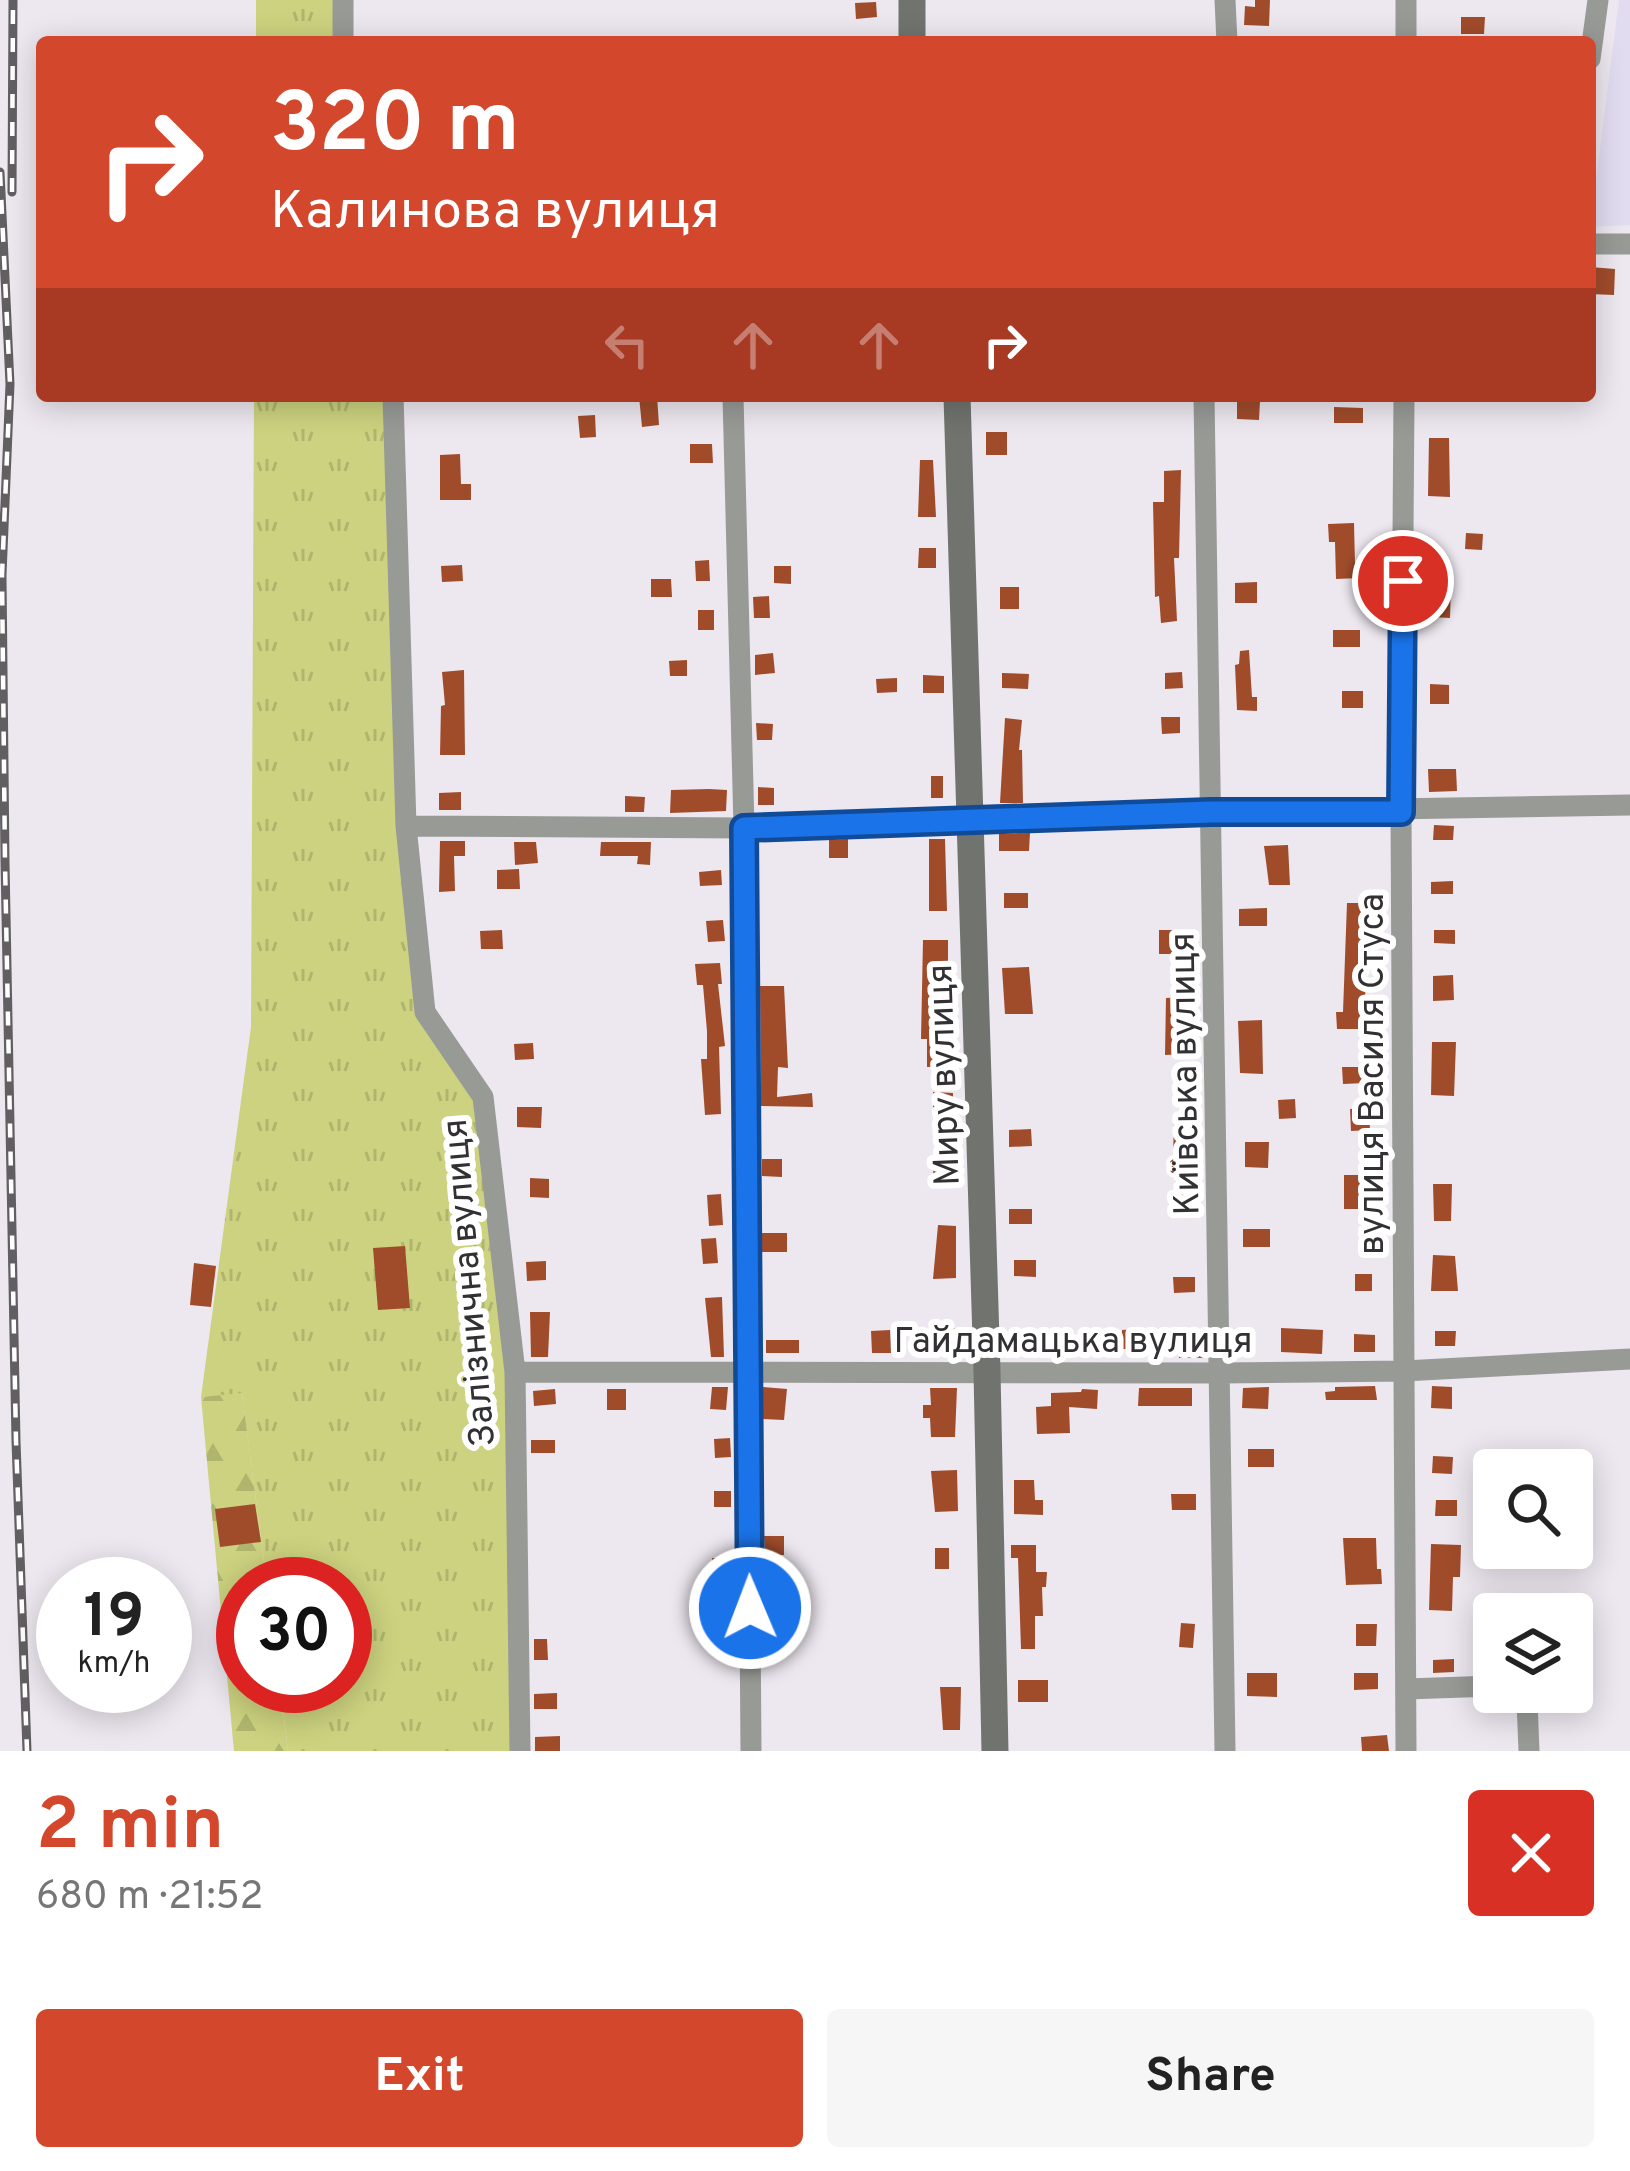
<!DOCTYPE html>
<meta charset="utf-8">
<style>
:root{--surface:#fff;--page:#f6f6f6;--text:#222;--muted:#767676;--accent:#d3482c}
body{margin:0;font-family:Overpass,sans-serif;background:var(--page);color:var(--text);height:100vh;display:flex;flex-direction:column;font-size:45px;white-space:nowrap}
*{box-sizing:border-box;margin:0}
p{font-size:39px;color:var(--muted)}
.icon{flex:none;width:66px;height:66px;fill:none;stroke:currentColor;stroke-width:2;stroke-linecap:round;stroke-linejoin:round}
.map{position:relative;height:1751px;overflow:hidden}
.sheet{display:flex;flex-direction:column;background:var(--surface);flex:1}
.sheet>*{flex:none}
.hud{position:absolute;left:36px;top:36px;width:1560px;height:366px;border-radius:12px;box-shadow:0 6px 30px #0003;background:#d3482c;color:#fff;overflow:hidden}
.tools{position:absolute;left:1473px;top:1449px;display:grid;gap:24px}
.tools a{display:grid;place-items:center;width:120px;height:120px;border-radius:12px;background:var(--surface);box-shadow:0 6px 30px #0003;font-size:60px}
.speed{position:absolute;left:36px;top:1557px;display:flex;gap:24px;font-size:60px;font-weight:700;text-align:center}
.speed>*{display:grid;place-content:center;width:156px;height:156px;border-radius:50%;background:var(--surface);box-shadow:0 6px 30px #0003;line-height:1}
.speed small{font-size:30px;font-weight:400}
.speed .limit{border:18px solid #d22;background:#fff;color:#111}
.pin{position:absolute;display:grid;place-items:center;width:102px;height:102px;color:#fff;margin:-51px;border:6px solid #fff;border-radius:50%;box-shadow:0 3px 12px #0007}
.me{position:absolute;width:132px;margin:-66px;rotate:359deg;stroke-linejoin:round;filter:drop-shadow(0 0 9px #0008)}
.turn{display:flex;align-items:center;gap:42px;height:252px;padding:0 36px;font-size:54px}
.turn .icon{width:156px;height:156px;stroke-width:2.5}
.turn b{display:block;font-size:84px;line-height:102px}
.lanes{display:flex;align-items:center;height:114px;padding:0 36px;background:#0003;justify-content:center;gap:60px;direction:ltr}
.lanes .off{opacity:.35}
.round{display:grid;place-items:center;flex:none;width:126px;height:126px;border-radius:12px;background:var(--page)}
.head{display:flex;align-items:center;justify-content:space-between;height:204px;padding:0 36px}
h1{font-size:72px;font-weight:700;line-height:90px;color:var(--accent)}
.button{display:flex;gap:24px;margin-top:auto;padding:24px 36px}
.button a{flex:1;height:138px;border-radius:12px;background:var(--accent);color:#fff;font-size:48px;font-weight:700;line-height:138px;text-align:center}
.button a+a{background:var(--page);color:var(--text)}
.map>svg:first-child{display:block}
</style>
<div class="map">
<svg width="1630" height="1751" viewBox="0 0 1630 1751">
<defs>
<pattern id="grass-tufts" width="24" height="20" patternUnits="userSpaceOnUse" patternTransform="scale(3)"><rect width="24" height="20" fill="#ccd27f"/><path d="M3 7l-1-3M5 7V3M7 7l1-3M15 17l-1-3M17 17v-4M19 17l1-3" fill="none" stroke="#b0b56e"/></pattern>
<pattern id="forest-firs" width="22" height="20" patternUnits="userSpaceOnUse" patternTransform="scale(3)"><rect width="22" height="20" fill="#ccd27f"/><path d="M5 1l3.5 6h-7zM16 11l3.5 6h-7z" fill="#b0b56e"/></pattern>
</defs>
<rect width="100%" height="100%" fill="#ede7ef"/>
<!-- education -->
<path fill="#e2dcf1" d="M1619,0H1630V225L1590,227Z"/>
<!-- grass -->
<path fill="url(#grass-tufts)" d="M256,0H343V42H256Z
M254,396H395L425,1011L483,1097L515,1372L520,1751H288L280,1686H345V1584H267L242,1394L201,1397L251,1027Z"/>
<!-- forest -->
<path fill="url(#forest-firs)" d="M242,1393L267,1584H243V1686H280L288,1751H234L201,1397Z"/>
<!-- building -->
<path fill="#a04c2b" d="M1255,0H1270L1269,26L1244,25L1245,6L1255,7Z
M876,2L877,17L856,19L855,3Z
M1461,17H1485L1484,34H1461Z
M1590,267L1615,269L1614,295L1590,294Z
M639,396H657L659,425L642,427Z
M1237,400L1260,401L1259,420L1237,419Z
M1334,407L1363,408V423H1334Z
M595,415L596,437L580,438L578,416Z
M986,432H1007V455H986Z
M1429,438H1449L1450,497L1428,496Z
M690,444H712L713,463H690Z
M460,454L461,484H471V500H440V455Z
M920,460H933L936,517H918Z
M1181,470L1179,558H1174L1177,621L1161,623L1159,596L1155,597L1153,502H1164V471Z
M1354,523L1355,564H1360V578L1336,579L1335,542H1329L1328,524Z
M1466,533L1483,534L1482,550L1465,549Z
M919,548H936V568H918Z
M709,560L710,581H696L695,561Z
M462,565L463,581L442,582L441,566Z
M774,566H791V584L774,583Z
M651,579H671L672,597H651Z
M1257,582V603H1235V583Z
M1433,586L1451,587L1450,618L1431,617Z
M1000,587H1019V609H1000Z
M769,596L770,618H754L753,597Z
M698,610H714V630H698Z
M1333,630H1360V647H1333Z
M1249,650L1252,697H1257V711L1237,710L1235,665L1239,664L1240,651Z
M773,653L775,673L755,675V655Z
M687,660V676H670L669,661Z
M464,670L465,755H440L441,706L445,705L442,672Z
M1182,672L1183,688L1165,689V673Z
M1002,673L1029,674L1028,689L1002,688Z
M923,675L944,676V693H923Z
M897,678V692L877,693L876,679Z
M1430,684L1449,685V704H1430Z
M1342,691H1363V708H1342Z
M1161,717H1180V733L1162,734Z
M1005,718L1022,720L1019,750H1022L1023,803H1000Z
M756,723L773,724L772,740H757Z
M1428,769H1456L1457,791L1429,792Z
M931,776H943V798H931Z
M758,787L774,788V805H758Z
M709,789L727,790L726,811L670,813L671,790Z
M461,792V810H439V793Z
M625,796L645,797L644,812H625Z
M1434,825L1454,826L1453,840H1433Z
M1030,833L1029,851H999V834Z
M848,839V858H829V840Z
M929,839H945L947,911H929Z
M440,841H465V856H454L455,891L439,892Z
M514,842H536L538,863L515,865Z
M601,842H651L650,865L637,864L638,856H600Z
M1288,845L1290,885H1269L1264,846Z
M519,869L520,889H497V870Z
M721,870L722,885L700,886L699,872Z
M1453,881V894H1431V882Z
M1004,893H1028V908H1004Z
M1347,903H1366L1365,1029H1337L1336,1012H1343Z
M1267,908V926H1239V909Z
M723,920L725,941L708,942L706,921Z
M502,930L503,949H481L480,931Z
M1159,930H1186V954H1159Z
M1434,930H1455V944L1434,943Z
M923,940H948V1067H927V1039H921Z
M720,963L722,984H718L725,1046L719,1047L721,1114L705,1115L701,1059H707V1031L703,985H697L695,964Z
M1029,967L1033,1014H1005L1002,968Z
M1453,975L1454,1000L1433,1001V976Z
M760,986H784L788,1068L778,1067L777,1097L812,1093L813,1107L761,1106Z
M1188,997L1186,1054L1165,1055L1166,998Z
M1262,1020L1263,1074L1240,1073L1238,1021Z
M1432,1042H1456L1454,1096L1431,1095Z
M533,1043L534,1059L515,1060L514,1044Z
M1342,1067H1365V1083L1343,1084Z
M933,1092L953,1093V1114L933,1113Z
M1295,1099L1296,1118L1279,1119L1278,1100Z
M517,1107H542L541,1128L517,1127Z
M1369,1108L1370,1130L1351,1131L1350,1109Z
M1174,1116L1192,1117V1203L1175,1204V1176H1170V1159H1173Z
M1031,1129L1032,1146L1009,1147V1130Z
M1245,1142H1269L1268,1168L1245,1167Z
M934,1155H954V1178L933,1177Z
M762,1159H782V1177L762,1176Z
M1344,1175H1371L1372,1209H1344Z
M530,1178L549,1179V1198L530,1197Z
M1433,1184H1452L1451,1221H1434Z
M721,1194L723,1225L709,1226L707,1195Z
M1009,1209H1032V1224H1009Z
M938,1225L956,1226V1278L933,1279Z
M1243,1229H1270V1247H1243Z
M762,1233H787V1252H762Z
M716,1238L718,1263L703,1264L701,1239Z
M405,1246L410,1308L378,1310L373,1248Z
M1433,1255L1455,1256L1458,1291H1431Z
M1014,1260H1036V1277L1014,1276Z
M546,1261V1280L527,1281L526,1262Z
M194,1263L216,1266L211,1307L190,1305Z
M1355,1274H1372V1291H1355Z
M1173,1277H1195V1292L1174,1293Z
M722,1297L724,1357H711L705,1298Z
M530,1312H550L548,1357H531Z
M958,1328V1349L936,1350L935,1329Z
M1281,1328L1323,1330L1322,1354L1281,1352Z
M1141,1329V1349H1122V1330Z
M890,1330L891,1353H872L871,1331Z
M1435,1331H1456L1455,1346H1435Z
M1202,1332L1203,1358H1179L1178,1333Z
M1354,1334L1375,1335V1352H1354Z
M766,1340H799V1353H766Z
M1375,1386L1377,1400H1326L1325,1392L1335,1391V1387Z
M1432,1386L1452,1387V1409L1431,1408Z
M712,1387H728L726,1410L710,1409Z
M763,1387L787,1389L784,1420L763,1419Z
M1269,1387L1268,1409L1242,1408L1243,1388Z
M930,1388H957L955,1437H931L930,1418H923V1405H931Z
M1139,1388H1192V1406H1138Z
M555,1389L556,1404L534,1406L533,1391Z
M607,1389H626V1410H607Z
M1082,1389L1098,1390L1097,1409L1069,1407L1070,1433L1037,1434L1036,1407L1051,1406V1393L1081,1392Z
M730,1438L731,1457L715,1458L714,1439Z
M531,1440H555V1453H531Z
M1248,1449H1274V1467H1248Z
M1433,1456L1453,1457L1452,1474L1432,1473Z
M957,1470L958,1511L935,1512L931,1471Z
M1014,1480H1034L1035,1500H1043V1515L1014,1514Z
M714,1491H731V1507H714Z
M1171,1494H1196V1510H1172Z
M1436,1500H1457V1516H1435Z
M255,1504L261,1542L220,1547L215,1509Z
M764,1536H784V1555H765Z
M1343,1538H1376L1377,1569H1381L1382,1584L1346,1585Z
M1431,1544L1461,1545L1460,1577H1453L1452,1611L1429,1610Z
M1011,1545H1036V1572H1047L1046,1587H1042L1043,1616H1035V1649H1021L1018,1558H1011Z
M935,1548H949V1569H935Z
M712,1558H731L732,1606L714,1607Z
M790,1605V1627H766V1606Z
M697,1611L724,1612V1628L697,1627Z
M1181,1623L1195,1624L1193,1648L1179,1647Z
M1356,1624H1377L1376,1646H1356Z
M534,1639H547L548,1660H534Z
M1454,1659V1672L1433,1673V1660Z
M1247,1673H1277V1697L1247,1696Z
M1354,1673H1378V1689L1354,1690Z
M1018,1680H1048V1702H1018Z
M940,1687H961L960,1730H943Z
M557,1693V1709H534V1694Z
M1387,1735L1389,1751H1362L1361,1737Z
M560,1736V1751H535V1737Z"/>
<g fill="none" stroke-linecap="round" stroke-linejoin="round">
<!-- street -->
<path stroke="#989a96" stroke-width="21" d="M1225,0L1227,42
M343,42V0
M1406,42V0
M1590,59L1598,0
M1590,244H1630
M393,396L406,826L425,1012L483,1097L515,1372L520,1751
M733,396L744,828L751,1751
M1204,396L1225,1751
M1404,396L1401,812L1406,1751
M406,826L744,828L1211,812L1630,805
M515,1372L1221,1373L1404,1371L1630,1359
M1406,1689L1494,1686
M1515,1692L1527,1701L1529,1751"/>
<!-- secondary -->
<path stroke="#71746e" stroke-width="27" d="M912,0V42
M957,396L987,1372L995,1751"/>
<!-- rail casing -->
<g stroke="#625f63" stroke-width="9">
<path id="rail" d="M0,172L10,384L2,575L5,862L16,1441L27,1751
M12,192L13,0"/>
</g>
<!-- rail -->
<use href="#rail" stroke="#fff" stroke-width="4.5" stroke-dasharray="14" stroke-linecap="butt"/>
</g>
<g fill="none" stroke-linecap="round" stroke-linejoin="round">
<!-- route casing -->
<g stroke="#114b97" stroke-width="30">
<path id="route" d="M750,1608L744,828L1211,812H1401L1403,581"/>
</g>
<!-- route -->
<use href="#route" stroke="#1a73e8" stroke-width="21"/>
</g>
<g text-anchor="middle" stroke-width="12" stroke-linejoin="round" paint-order="stroke">
<!-- street labels -->
<g font-size="36" fill="#323033" stroke="#fff">
<text transform="translate(1183 1074) rotate(-91)" y="13">Київська вулиця</text>
<text transform="translate(1370 1074) rotate(-90)" y="13">вулиця Василя Стуса</text>
<text transform="translate(942 1075) rotate(-92)" y="13">Миру вулиця</text>
<text transform="translate(467 1283) rotate(-95)" y="13">Залізнична вулиця</text>
<text x="1073" y="1352">Гайдамацька вулиця</text>
</g>
</g>
</svg>
<div class="tools">
<a><svg class="icon" aria-label="search" viewBox="0 0 24 24"><circle cx="10" cy="10" r="6"/><path d="M15 15l6 6"/></svg></a>
<a><svg class="icon" aria-label="layers" viewBox="0 0 24 24"><path d="M12 4l9 5-9 5-9-5zM3 14l9 5 9-5"/></svg></a>
</div>
<div class="speed"><div>19<small>km/h</small></div><div class="limit">30</div></div>
<div class="pin" style="left:1403px;top:581px;background:#d93025"><svg class="icon" aria-label="arrive" viewBox="0 0 24 24"><path d="M6 21V4h12l-3 4 3 4H6"/></svg></div>
<svg class="me" style="left:750px;top:1608px" viewBox="-20 -20 40 40"><circle r="17" fill="#1a73e8" stroke="#fff" stroke-width="3"/><path d="M0-11L8 9 0 5-8 9z" fill="#fff"/></svg>
<div class="hud">
<div class="turn"><svg class="icon" aria-label="right" viewBox="0 0 24 24"><path d="M7 20v-9h11M14 6l5 5-5 5"/></svg><div><b>320 m</b>Калинова вулиця</div></div>
<div class="lanes"><svg class="icon off" aria-label="left" viewBox="0 0 24 24"><path d="M17 20v-9H6M10 6l-5 5 5 5"/></svg><svg class="icon off" aria-label="ahead" viewBox="0 0 24 24"><path d="M12 20V5M6 11l6-6 6 6"/></svg><svg class="icon off" aria-label="ahead" viewBox="0 0 24 24"><path d="M12 20V5M6 11l6-6 6 6"/></svg><svg class="icon" aria-label="right" viewBox="0 0 24 24"><path d="M7 20v-9h11M14 6l5 5-5 5"/></svg></div>
</div>
</div>
<section class="sheet">
<div class="head"><div><h1>2 min</h1><p>680 m · 21:52</p></div><a class="round" style="background:#d93025;color:#fff"><svg class="icon" aria-label="close" viewBox="0 0 24 24"><path d="M6 6l12 12M18 6L6 18"/></svg></a></div>
<div class="button"><a>Exit</a><a>Share</a></div>
</section>
